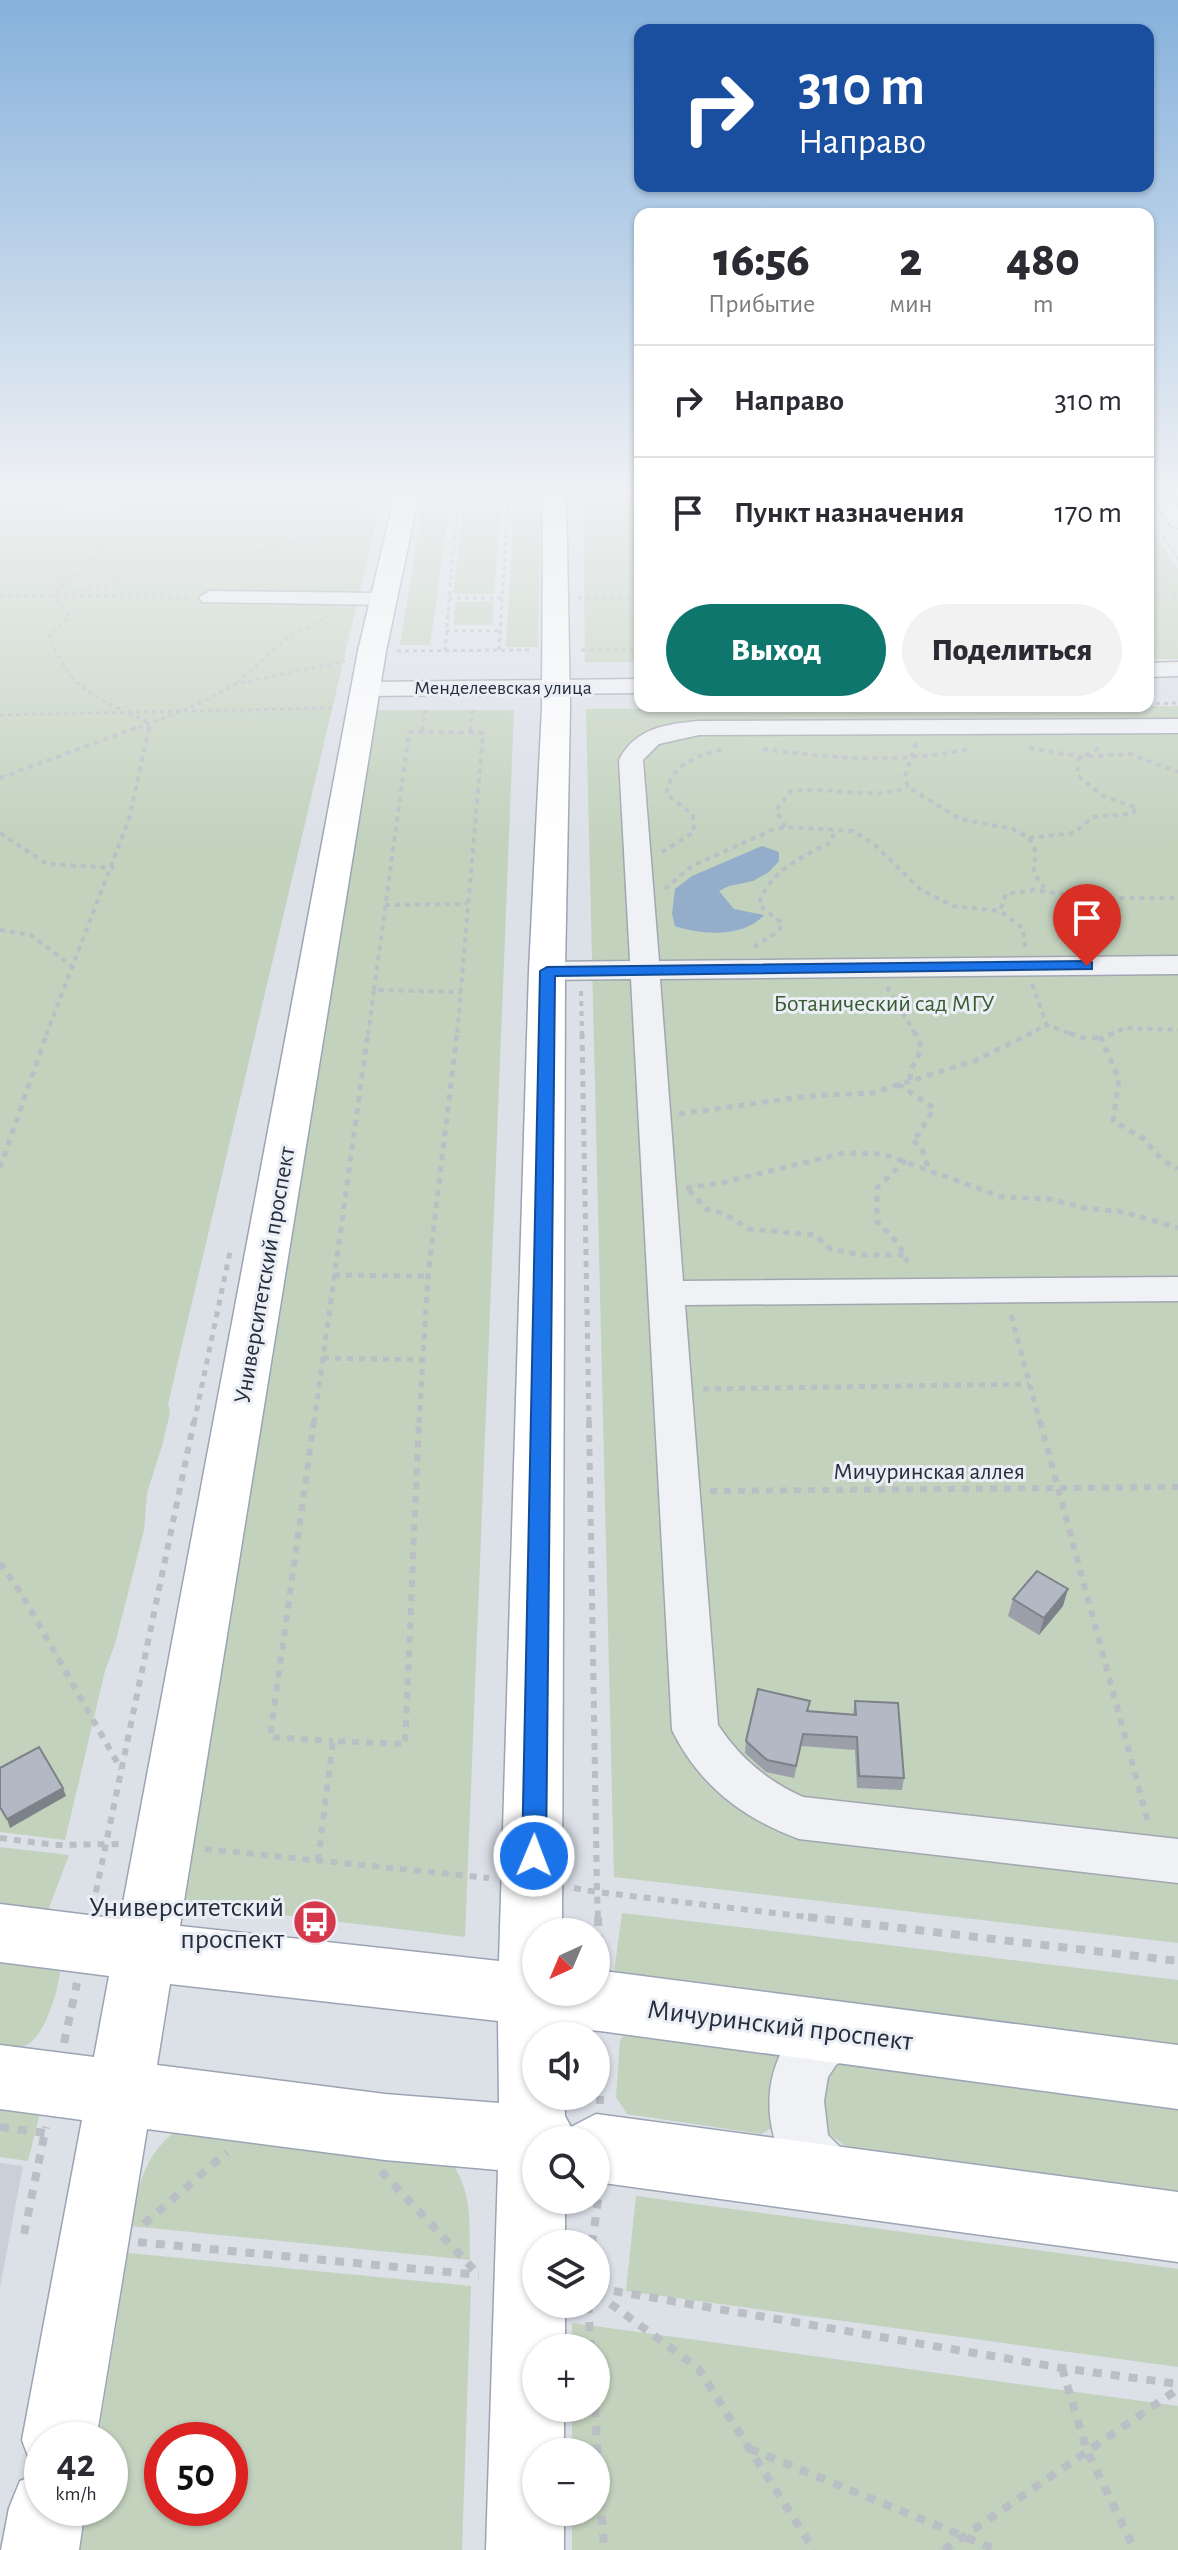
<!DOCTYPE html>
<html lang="ru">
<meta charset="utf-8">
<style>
:root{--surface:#fff;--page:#f2f2f3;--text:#2b2b33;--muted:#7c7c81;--line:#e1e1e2;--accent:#0f766e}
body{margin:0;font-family:"Alegreya Sans",sans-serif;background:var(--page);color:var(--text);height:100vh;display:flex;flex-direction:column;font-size:30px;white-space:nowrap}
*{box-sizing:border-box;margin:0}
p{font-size:26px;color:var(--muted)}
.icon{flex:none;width:44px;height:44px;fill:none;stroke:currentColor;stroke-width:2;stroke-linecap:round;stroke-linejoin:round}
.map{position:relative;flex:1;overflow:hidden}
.side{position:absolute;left:634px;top:208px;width:520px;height:504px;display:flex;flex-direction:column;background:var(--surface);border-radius:16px;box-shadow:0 2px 6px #0004}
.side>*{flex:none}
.top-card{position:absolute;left:634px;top:24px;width:520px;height:168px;border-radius:16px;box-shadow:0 2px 6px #0004;background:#1a4fa0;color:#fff;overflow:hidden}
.needle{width:52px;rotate:224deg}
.fabs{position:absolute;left:522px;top:1918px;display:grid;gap:16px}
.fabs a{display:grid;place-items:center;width:88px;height:88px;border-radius:50%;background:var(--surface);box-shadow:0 2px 6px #0004;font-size:40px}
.speed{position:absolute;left:24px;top:2422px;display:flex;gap:16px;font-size:40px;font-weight:700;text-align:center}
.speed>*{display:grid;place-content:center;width:104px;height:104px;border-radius:50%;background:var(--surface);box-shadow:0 2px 6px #0004;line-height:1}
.speed small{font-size:20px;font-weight:400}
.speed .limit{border:12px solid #d22;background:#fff;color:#111}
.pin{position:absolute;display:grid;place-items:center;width:68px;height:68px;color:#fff;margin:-82px -34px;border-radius:50% 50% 50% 0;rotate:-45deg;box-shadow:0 0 8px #0007}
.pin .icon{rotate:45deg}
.me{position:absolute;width:88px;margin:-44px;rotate:1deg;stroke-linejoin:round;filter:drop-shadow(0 0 6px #0008)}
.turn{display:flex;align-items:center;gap:28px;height:168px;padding:0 32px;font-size:36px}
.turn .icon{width:104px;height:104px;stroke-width:2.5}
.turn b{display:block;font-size:56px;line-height:68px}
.eta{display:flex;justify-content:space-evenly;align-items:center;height:136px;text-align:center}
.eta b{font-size:48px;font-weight:800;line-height:56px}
.button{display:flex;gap:16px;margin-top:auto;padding:16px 32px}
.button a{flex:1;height:92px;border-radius:48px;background:var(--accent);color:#fff;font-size:32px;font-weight:800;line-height:92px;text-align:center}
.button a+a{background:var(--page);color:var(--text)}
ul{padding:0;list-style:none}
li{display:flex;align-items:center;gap:24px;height:112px;padding:0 32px;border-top:2px solid var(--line)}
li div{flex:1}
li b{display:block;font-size:30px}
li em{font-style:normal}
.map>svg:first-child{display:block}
</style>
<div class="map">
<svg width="1178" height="2550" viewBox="0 0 1178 2550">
<rect width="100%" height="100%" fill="#dce0e7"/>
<!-- built -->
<path fill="#cacfd9" d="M0,2163L23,2166L0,2287Z"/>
<!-- green -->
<path fill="#c2d2bd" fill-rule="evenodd" d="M583,493H640V662H585Z
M215,499L367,500L354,506L122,508L117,505L0,507V501Z
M379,510L168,1404L170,1413L162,1446L147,1493L144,1530L115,1644L105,1671L65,1840L0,1832V511Z
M500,510L494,594H453L463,511Z
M541,510L538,647H506L514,511Z
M422,511H449L430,645H400Z
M1148,538H1157L1178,569V659H1148Z
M493,601V625H454L455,602Z
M1178,706V1943L614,1877L586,709Z
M376,710H514L465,1937L185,1903Z
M0,1847L69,1855L44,1921L0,1916Z
M622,1913L1178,1980V2051L613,1980Z
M0,1952L58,1965L60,1970C59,1990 43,2045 20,2047C14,2048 6,2046 0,2045Z
M626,2032L773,2050L782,2061L775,2126L761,2134L627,2114L616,2097L620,2041Z
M835,2057L1178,2100V2192L849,2149L825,2131L812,2085Z
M0,2099L42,2105L28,2161L0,2157Z
M175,2132L453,2165C473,2195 469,2224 470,2260L131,2226C138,2188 143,2156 175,2132Z
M636,2196L1178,2269V2367L626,2291Z
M128,2253L471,2286L462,2550H79L86,2508H110V2440H98ZM162,2440H230V2508H162Z
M572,2323L1178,2406V2550H572V2512H596V2452H572V2408H596V2348H572Z"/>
<!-- water -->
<path fill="#94adca" d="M762,846L779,852V861L769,872L753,881L729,886L719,891L734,909L764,915C744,938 701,935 675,926L672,914L675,889L692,876Z"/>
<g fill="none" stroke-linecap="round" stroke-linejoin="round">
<!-- minor casing -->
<g stroke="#a1a7b1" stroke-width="3">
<path id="minor" d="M1148,490H1164L1178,508V528L1171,526Z
M210,591L384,593L395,599L384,605L202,602L199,597Z
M1178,662V676L1148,677V663Z
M640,679V693L367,696L359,694L355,689L359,684L367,682Z
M1178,719V733L699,735L659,744L643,760L659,961L1178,956V974L660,979L683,1281L1178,1277V1301L685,1305L718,1725C740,1758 767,1781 803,1797L1178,1839V1883L799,1839C742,1818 699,1785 672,1730L631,979L547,980L537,977L532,971L537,965L547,962L630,961L619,760C635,728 666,724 699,721Z
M841,2006L860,2014L867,2032L860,2050L836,2065L828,2077L824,2101L828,2135L850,2157L858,2177L850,2197L830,2205C766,2178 749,2081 797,2030C808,2018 827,2012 841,2006Z"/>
</g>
<!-- major casing -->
<g stroke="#9ba4b4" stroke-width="3">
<path id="major" d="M396,490H420L386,651L180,1926L499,1961L529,971L542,707L543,490H566L570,707L565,971L562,1932H536V1992H596V1970L1178,2045V2109L600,2031L562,2028L563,2036H536V2096H564L565,2116L571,2127L596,2114L1178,2192V2262L596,2182V2140H536V2200H565V2244H536V2304H565V2348H536V2408H564V2452H536V2512H564V2550H486L498,2170L385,2160L147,2129L96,2440H42V2470L32,2467L22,2440L82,2120L0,2109V2045L94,2057L109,1976L0,1962V1904L120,1919L358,651ZM170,1984L498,2021L499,2103L385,2094L157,2065Z
M42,2472V2508H85L79,2550H1L9,2508L20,2481Z"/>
</g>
<!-- path-far4 -->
<path stroke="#babec5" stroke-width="3" stroke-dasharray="4 4" stroke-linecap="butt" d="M577,490L640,491
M430,491H532
M0,492L384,491
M427,508H533
M0,509L380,508
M1148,536H1163L1178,559
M240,556L379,520
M65,594L115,584
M1148,594H1178
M0,596L189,597
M449,598H503
M578,598H640
M446,631H500
M499,650L509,491
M581,650H640
M397,651L531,650
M445,651L458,491
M237,683L289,637L329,617
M1148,704L1178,703
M641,706H658
M120,709C82,693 61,673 49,633L70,617L52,596L119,533L132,509
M129,713L149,723
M0,715L335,708
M131,730L190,708L236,684L345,661
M149,730L150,723
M422,730L426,707
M470,730L473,707"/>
<!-- path-far3 -->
<path stroke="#babec5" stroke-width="4" stroke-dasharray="5 5" stroke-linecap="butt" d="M422,732L423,728
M470,733L471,728
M916,743L905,776L908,787L960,819L1013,829L1029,838L1035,850L1034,873L1044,888
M1029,748L1082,757L1130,754L1178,772
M763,749C831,759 905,764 972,748
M0,778L136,728
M785,827L776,810L791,791C831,785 870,802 908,787
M0,833L47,864L114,868
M1029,838L1074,833L1093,817L1132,814L1137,808L1103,796L1077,775L1079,759L1102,746
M662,852L694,832L693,815L666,794C673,762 696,757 724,749
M665,889L692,866L772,830L785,827L853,831L875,845L920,889L953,906L1000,911
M385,905L467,904
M0,930L31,935L71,966
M754,947L779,931L782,923L759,905C768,871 803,857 831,842L835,830
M1025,947L1023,928L1000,911L1006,894L1034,890L1090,898H1178
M1032,984L1047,1025
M887,987L916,1035
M374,990L409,732L483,733L457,1035
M581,991L582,1035
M46,1035L129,819L149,728
M368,1035L374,990L462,992
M1027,1035L1047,1025L1074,1035
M1109,1035L1125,1028L1178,1030"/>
<!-- path-far2 -->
<path stroke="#babec5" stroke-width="5" stroke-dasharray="6 6" stroke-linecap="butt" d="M582,1033L589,1423
M1069,1033L1084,1038H1101
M1114,1033L1101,1038L1119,1079L1113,1121L1144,1139L1162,1160L1178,1169
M910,1080L911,1070L922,1048L915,1033
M898,1084L934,1108L918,1135L912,1139L922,1149L929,1170
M679,1114L808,1096L872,1093L974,1061L1032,1033
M906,1160L877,1188V1222L898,1243L910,1267
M0,1168L47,1033
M686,1188L721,1183L844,1153L883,1154L1002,1197L1049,1199L1085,1208L1124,1212L1178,1228
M689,1190L706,1209L725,1214L749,1229L815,1235L831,1249L862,1255H904
M334,1275L428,1276
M1011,1315L1040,1423
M323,1358L422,1360
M703,1389L1029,1384
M194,1423L231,1247
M314,1423L368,1033
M419,1423L428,1276L457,1033"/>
<!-- path-far1 -->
<path stroke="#babec5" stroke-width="6" stroke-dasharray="7 7" stroke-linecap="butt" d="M314,1421L270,1737L333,1741
M589,1421L597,1892L825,1919
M1040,1421L1149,1826
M710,1491L1178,1487
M0,1563L21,1593L121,1769
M0,1838L55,1845L123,1844
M205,1849L489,1878
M318,1861L333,1741L405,1744L419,1421
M574,1888L597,1892L598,1919
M93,1906L194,1421"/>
<!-- path -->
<path stroke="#babec5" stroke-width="8" stroke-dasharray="9 9" stroke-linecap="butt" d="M598,1917L599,1960
M808,1917L1178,1961
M600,2042V2104
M64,2043L77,1983
M0,2127L45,2133
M381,2171L479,2275
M144,2224L227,2152
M24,2234L46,2127
M138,2242L479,2275
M592,2244L599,2193
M596,2288L1062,2368L1178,2384
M596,2293L698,2368L814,2550
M588,2304L591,2348
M1062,2368L1087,2451L1135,2550
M595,2408L604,2550
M750,2449L997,2550
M944,2550L1178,2389"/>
<!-- minor -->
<use href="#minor" fill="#eff1f5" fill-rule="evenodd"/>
<!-- major -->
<use href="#major" fill="#fff" fill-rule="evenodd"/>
</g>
<!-- wall -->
<path fill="#9a9fa9" d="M1013,1599L1063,1606L1039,1635L1008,1616Z
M810,1701L808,1711L853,1714L855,1701L904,1778L902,1790L857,1788L855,1750L801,1746L794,1778L766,1772L745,1753L746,1741Z"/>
<!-- shaded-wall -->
<path fill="#7d8289" d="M1068,1589L1063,1606L1039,1635L1044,1618Z
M63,1788L66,1796L10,1828L7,1819Z"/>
<!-- building -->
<path fill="#b3b9c4" stroke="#7d8289" stroke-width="2" d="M1037,1571L1068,1589L1044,1618L1013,1599Z
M758,1689L810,1701L807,1711L856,1715L855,1701L898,1703L904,1778L859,1776L857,1737L803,1734L796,1766L767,1760L746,1741Z
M39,1747L63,1788L7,1819L0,1807V1768Z"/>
<!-- sky -->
<linearGradient id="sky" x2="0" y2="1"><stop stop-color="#86b1dc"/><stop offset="0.58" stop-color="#eff1f4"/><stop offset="1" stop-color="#eff1f4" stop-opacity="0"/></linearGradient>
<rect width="1178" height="847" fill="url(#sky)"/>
<!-- route -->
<path fill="#1a73e8" stroke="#114b97" stroke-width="2" d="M1087,961L1092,962V969L555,976L546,1856L543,1863L534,1867L526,1863L522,1856L540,971L547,967Z"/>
<!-- icons -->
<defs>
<g id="bus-disc" transform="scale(2.3)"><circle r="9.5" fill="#d6384c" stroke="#ebeff5"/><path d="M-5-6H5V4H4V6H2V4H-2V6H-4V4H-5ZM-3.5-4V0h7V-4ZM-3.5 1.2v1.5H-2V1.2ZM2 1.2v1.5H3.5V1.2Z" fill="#fff"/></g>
</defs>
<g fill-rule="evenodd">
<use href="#bus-disc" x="315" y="1922"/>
</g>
<g text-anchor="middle" stroke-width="6" stroke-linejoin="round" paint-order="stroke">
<!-- far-street labels -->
<g font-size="20" fill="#252e3e" stroke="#ebeff5">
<text x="503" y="694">Менделеевская улица</text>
</g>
<!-- park labels -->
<g font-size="24" fill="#385b31" stroke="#ebeff5">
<text x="884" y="1011">Ботанический сад МГУ</text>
</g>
<!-- street labels -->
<g font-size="24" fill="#252e3e" stroke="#ebeff5">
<text transform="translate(264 1275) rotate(-80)" y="8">Университетский проспект</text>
<text x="929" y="1479">Мичуринская аллея</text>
</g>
<!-- near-poi labels -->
<g font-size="28" fill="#252e3e" stroke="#ebeff5" text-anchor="end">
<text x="284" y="1916">Университетский<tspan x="284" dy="32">проспект</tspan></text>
</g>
<!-- near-street labels -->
<g font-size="28" fill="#252e3e" stroke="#ebeff5">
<text transform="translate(780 2024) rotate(7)" y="10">Мичуринский проспект</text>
</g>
</g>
</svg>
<div class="fabs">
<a><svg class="needle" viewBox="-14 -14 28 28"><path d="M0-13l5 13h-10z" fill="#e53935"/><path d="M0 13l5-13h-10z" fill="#7c7c81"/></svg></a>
<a><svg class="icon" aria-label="sound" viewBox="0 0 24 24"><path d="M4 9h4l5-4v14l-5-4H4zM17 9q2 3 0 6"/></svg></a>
<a><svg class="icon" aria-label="search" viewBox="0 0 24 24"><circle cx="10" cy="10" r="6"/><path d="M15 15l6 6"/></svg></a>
<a><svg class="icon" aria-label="layers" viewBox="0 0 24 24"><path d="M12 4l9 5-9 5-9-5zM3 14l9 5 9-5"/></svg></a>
<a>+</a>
<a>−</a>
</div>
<div class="speed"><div>42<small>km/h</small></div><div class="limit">50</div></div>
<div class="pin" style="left:1087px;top:966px;background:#d93025"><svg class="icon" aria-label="arrive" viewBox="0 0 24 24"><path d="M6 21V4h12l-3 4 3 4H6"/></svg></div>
<svg class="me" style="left:534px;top:1856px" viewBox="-20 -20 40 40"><circle r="17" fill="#1a73e8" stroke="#fff" stroke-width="3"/><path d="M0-11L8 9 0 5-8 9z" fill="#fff"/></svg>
<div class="top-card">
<div class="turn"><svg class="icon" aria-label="right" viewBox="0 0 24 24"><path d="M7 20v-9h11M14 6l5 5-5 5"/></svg><div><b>310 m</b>Направо</div></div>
</div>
<section class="side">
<div class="eta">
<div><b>16:56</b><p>Прибытие</p></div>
<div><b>2</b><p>мин</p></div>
<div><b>480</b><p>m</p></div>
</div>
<ul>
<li><svg class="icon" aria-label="right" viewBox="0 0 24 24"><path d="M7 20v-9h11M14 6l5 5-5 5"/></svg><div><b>Направо</b></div><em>310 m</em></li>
<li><svg class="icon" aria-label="arrive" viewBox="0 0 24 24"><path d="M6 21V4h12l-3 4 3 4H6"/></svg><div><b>Пункт назначения</b></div><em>170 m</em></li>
</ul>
<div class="button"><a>Выход</a><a>Поделиться</a></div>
</section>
</div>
